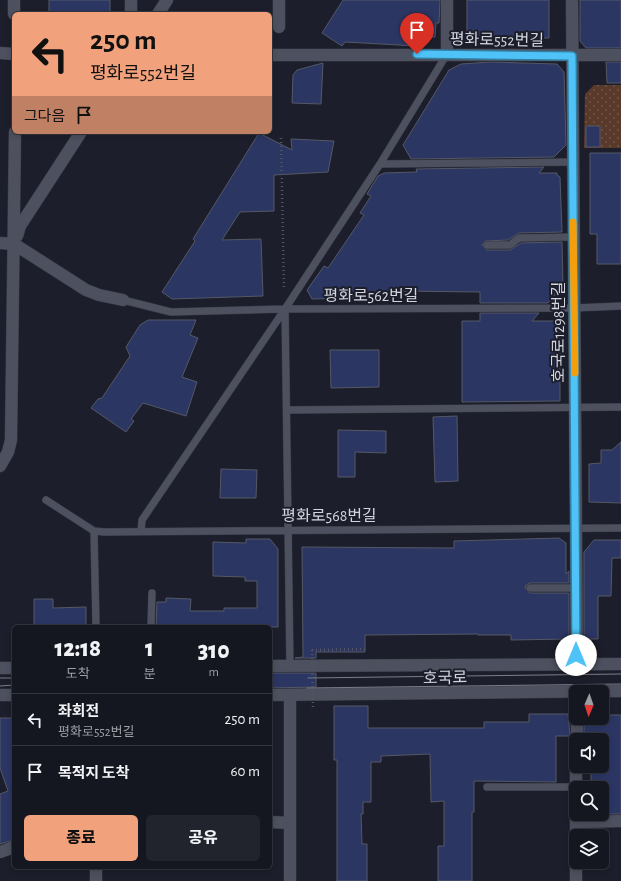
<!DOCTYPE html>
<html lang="ko">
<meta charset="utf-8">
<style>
:root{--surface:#151720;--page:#22242d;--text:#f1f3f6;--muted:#9d9fa5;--line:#34363e;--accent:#f1a17c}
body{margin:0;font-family:"Alegreya Sans","Noto Sans KR",sans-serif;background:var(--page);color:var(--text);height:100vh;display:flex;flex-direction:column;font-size:15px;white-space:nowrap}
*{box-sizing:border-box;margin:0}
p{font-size:13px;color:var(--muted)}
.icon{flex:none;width:22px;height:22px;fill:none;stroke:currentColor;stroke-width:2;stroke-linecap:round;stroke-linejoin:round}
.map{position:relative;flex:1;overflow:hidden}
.drawer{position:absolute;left:12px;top:625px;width:260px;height:244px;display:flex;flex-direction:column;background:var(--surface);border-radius:6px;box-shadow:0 2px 6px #0003,0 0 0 1px var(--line)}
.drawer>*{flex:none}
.top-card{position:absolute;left:12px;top:12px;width:260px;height:122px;border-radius:6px;box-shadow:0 2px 6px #0003,0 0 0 1px var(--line);background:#f1a17c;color:#111;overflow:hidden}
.needle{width:26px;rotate:182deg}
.tools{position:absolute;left:569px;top:685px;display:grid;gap:8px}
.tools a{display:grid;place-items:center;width:40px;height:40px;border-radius:6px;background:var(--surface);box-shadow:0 2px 6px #0003,0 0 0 1px var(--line);font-size:20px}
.pin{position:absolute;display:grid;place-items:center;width:34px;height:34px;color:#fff;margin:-41px -17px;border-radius:50% 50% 50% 0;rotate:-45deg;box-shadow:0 0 4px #0007}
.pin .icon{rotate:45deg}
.me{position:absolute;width:44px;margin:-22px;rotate:0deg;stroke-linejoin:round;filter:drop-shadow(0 0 3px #0008)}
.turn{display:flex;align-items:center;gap:14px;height:84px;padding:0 12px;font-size:18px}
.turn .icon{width:52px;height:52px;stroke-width:2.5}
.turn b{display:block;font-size:28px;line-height:34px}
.then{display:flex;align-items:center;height:38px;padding:0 12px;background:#0003;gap:8px;font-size:15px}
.eta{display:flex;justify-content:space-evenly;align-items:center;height:68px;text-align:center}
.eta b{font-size:24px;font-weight:800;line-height:28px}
.action{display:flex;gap:8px;margin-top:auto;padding:8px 12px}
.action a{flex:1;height:46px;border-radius:6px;background:var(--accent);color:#111;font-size:16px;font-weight:800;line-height:46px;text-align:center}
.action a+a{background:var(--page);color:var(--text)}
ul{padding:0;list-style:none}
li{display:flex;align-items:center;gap:12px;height:52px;padding:0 12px;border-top:1px solid var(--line)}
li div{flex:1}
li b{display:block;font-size:15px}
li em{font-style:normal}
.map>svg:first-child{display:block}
</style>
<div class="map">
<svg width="621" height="881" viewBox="0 0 621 881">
<defs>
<pattern id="park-dots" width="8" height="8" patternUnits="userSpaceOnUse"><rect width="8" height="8" fill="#59392a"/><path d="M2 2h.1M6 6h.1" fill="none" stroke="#705548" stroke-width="1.8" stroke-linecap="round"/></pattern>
</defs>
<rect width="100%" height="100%" fill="#1c1f2b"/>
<!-- park -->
<path fill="url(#park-dots)" d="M594,85H621V148H584L585,94Z"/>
<!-- building -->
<path fill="#2c3663" stroke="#545866" d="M49,0H110V14H49Z
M343,0H440L439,23H436L435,37L416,38V46L345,42L342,46L322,33Z
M467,0H549V38L467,37Z
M580,0H621V48H586L580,41Z
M490,62L557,64L564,72L566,145L554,157L411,159L403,145L449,70L461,64Z
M606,62H621V83H607Z
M323,63L321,104L292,103L293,75L297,70Z
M586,126H600V147H586Z
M259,133L292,150L291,139L334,141L328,172L274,175V211L240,212L222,240L261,239L263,296L172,299L162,292L195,241L193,239Z
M590,153H621V264H597V234H590Z
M544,167L539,173H557V175L560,177L562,232L519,233L508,240L485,241L482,245L487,250H510L521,243L562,242L563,285L548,303H480V292L396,291L394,297L312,299L307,290L324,266L328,268L364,215L360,213L371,196L367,194L378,176L384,173L417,172L416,169Z
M480,313H539L532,321H563V359H560V401L462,402V321H480Z
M148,320H196L190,335L198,338L182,377L197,382L186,416L143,403L131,419L134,421L126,432L91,408L98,399L102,398L130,356L126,347L140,325Z
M330,350H379V387L331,388Z
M457,416L458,481L435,482L433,417Z
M338,430L386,431V453L355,452V477H338Z
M621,442V503L589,502V464L601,463V450H612Z
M221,469L257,470L256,498H220Z
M559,538L566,543V574L569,571V583H530L526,585L525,588L530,593H569V639L511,640V635H478V634L365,635V652H316V658H295L303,657L302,547L454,548V541Z
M246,539H270L278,549V627H156L157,602H166V598L191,599L190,611H224V608H257V581H245V577L213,576V542L246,543Z
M594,540H621V558H612L611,596H598V639H584V552Z
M34,599H53V608L86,607V627H34Z
M270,673H316V687L270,688Z
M334,706H368V728H484V722H529V714H568L570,736H556V782L474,781V812H472V881H438V846H444V801L431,802L430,754L381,756V762H371V802H363V814H361L362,844H367V881H337V760H334Z
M602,715H621V814H602V788H591V766H602V740H590V736H584V718H602Z
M0,718H14V840L0,844V794L8,791L0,768Z"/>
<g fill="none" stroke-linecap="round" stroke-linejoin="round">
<!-- service casing -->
<g stroke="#373a44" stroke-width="8">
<path id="service" d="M380,164L447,54
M487,245H510L519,238L574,237
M123,300L171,312L285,309L574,308L621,306
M285,309L290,666
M287,410L621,407
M46,500L94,531L104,532L621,528
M94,531L96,627
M141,531L142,520L285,309L380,164L573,162
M530,588H576
M151,627L152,593
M487,787H576"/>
</g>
<!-- minor casing -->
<g stroke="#373a44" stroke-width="13">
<path id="minor" d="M14,0V14
M131,0V14
M447,0V54
M572,0L577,664
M158,14L167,0
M279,27V0
M0,53L14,54
M270,55H621
M17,236L20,226L81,132
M0,243L14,244L86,290L99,295L123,300
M0,466L8,452L11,440L15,132
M577,740V718
M576,788V766
M270,822L290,823
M576,822L621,821
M576,836V814
M0,852L14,847
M96,867V881
M290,881V695
M576,881V862"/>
</g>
<!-- tertiary casing -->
<g stroke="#373a44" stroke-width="13">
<path id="tertiary" d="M270,666L621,664
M0,668H14
M0,695H14
M270,695L621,691"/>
</g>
<!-- path -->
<path stroke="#535661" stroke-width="2.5" stroke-dasharray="1 3" stroke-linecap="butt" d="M281,138L284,289
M312,650L366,649"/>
<!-- service -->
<use href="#service" stroke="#4d515f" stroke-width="7"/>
<!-- minor -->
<use href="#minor" stroke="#4d515f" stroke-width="12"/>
<!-- tertiary -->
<use href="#tertiary" stroke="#4d515f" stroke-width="12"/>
<!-- tram -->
<path stroke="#7b7e89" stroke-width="1" d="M0,678H14
M308,678L621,674
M0,686L14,685
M307,688L621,684"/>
<!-- path-bridge -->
<path stroke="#535661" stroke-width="2.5" stroke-dasharray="1 3" stroke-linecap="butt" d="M312,650L313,708"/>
</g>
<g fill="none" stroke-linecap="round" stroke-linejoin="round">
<!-- route casing -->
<g stroke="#337fa1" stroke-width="10">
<path id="route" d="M417,54L572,56L576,655"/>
</g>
<!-- route -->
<use href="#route" stroke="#4fc3f7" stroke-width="7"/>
<!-- slow -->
<path stroke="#f59e0b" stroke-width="7" d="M573,222L575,373"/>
</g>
<g text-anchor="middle" stroke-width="4" stroke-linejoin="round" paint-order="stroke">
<!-- street labels -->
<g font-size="16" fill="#d2d5de" stroke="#1c1f2b">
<text transform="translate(497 39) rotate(1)" y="6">평화로552번길</text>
<text x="371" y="301">평화로562번길</text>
<text transform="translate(558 332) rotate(-90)" y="6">호국로1298번길</text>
<text x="329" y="521">평화로568번길</text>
<text transform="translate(445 677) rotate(-1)" y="6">호국로</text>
</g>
</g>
</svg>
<div class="tools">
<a><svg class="needle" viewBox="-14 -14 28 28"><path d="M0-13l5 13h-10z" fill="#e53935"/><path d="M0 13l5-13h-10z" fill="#9d9fa5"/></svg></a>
<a><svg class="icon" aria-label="sound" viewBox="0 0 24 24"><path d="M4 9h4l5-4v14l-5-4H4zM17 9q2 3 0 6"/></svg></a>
<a><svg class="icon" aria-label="search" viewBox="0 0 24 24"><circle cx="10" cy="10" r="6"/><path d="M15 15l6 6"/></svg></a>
<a><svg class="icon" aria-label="layers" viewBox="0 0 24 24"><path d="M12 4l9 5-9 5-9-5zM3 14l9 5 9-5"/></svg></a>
</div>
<div class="pin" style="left:417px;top:54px;background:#d93025"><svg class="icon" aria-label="arrive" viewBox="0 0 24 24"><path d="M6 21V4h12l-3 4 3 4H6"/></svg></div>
<svg class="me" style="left:576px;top:655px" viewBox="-20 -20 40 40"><circle r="19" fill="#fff"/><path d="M0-13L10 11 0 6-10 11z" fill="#4fc3f7"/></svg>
<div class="top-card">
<div class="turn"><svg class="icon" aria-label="left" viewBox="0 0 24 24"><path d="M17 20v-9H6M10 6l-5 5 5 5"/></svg><div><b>250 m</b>평화로552번길</div></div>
<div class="then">그다음<svg class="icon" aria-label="arrive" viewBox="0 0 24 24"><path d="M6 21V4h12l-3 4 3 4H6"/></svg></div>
</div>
<section class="drawer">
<div class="eta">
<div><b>12:18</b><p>도착</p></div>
<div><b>1</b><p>분</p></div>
<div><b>310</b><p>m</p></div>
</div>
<ul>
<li><svg class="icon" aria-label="left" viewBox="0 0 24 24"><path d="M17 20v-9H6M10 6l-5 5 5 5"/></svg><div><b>좌회전</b><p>평화로552번길</p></div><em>250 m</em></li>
<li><svg class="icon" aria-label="arrive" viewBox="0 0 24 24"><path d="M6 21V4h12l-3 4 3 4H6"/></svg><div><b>목적지 도착</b></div><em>60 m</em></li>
</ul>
<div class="action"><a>종료</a><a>공유</a></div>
</section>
</div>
